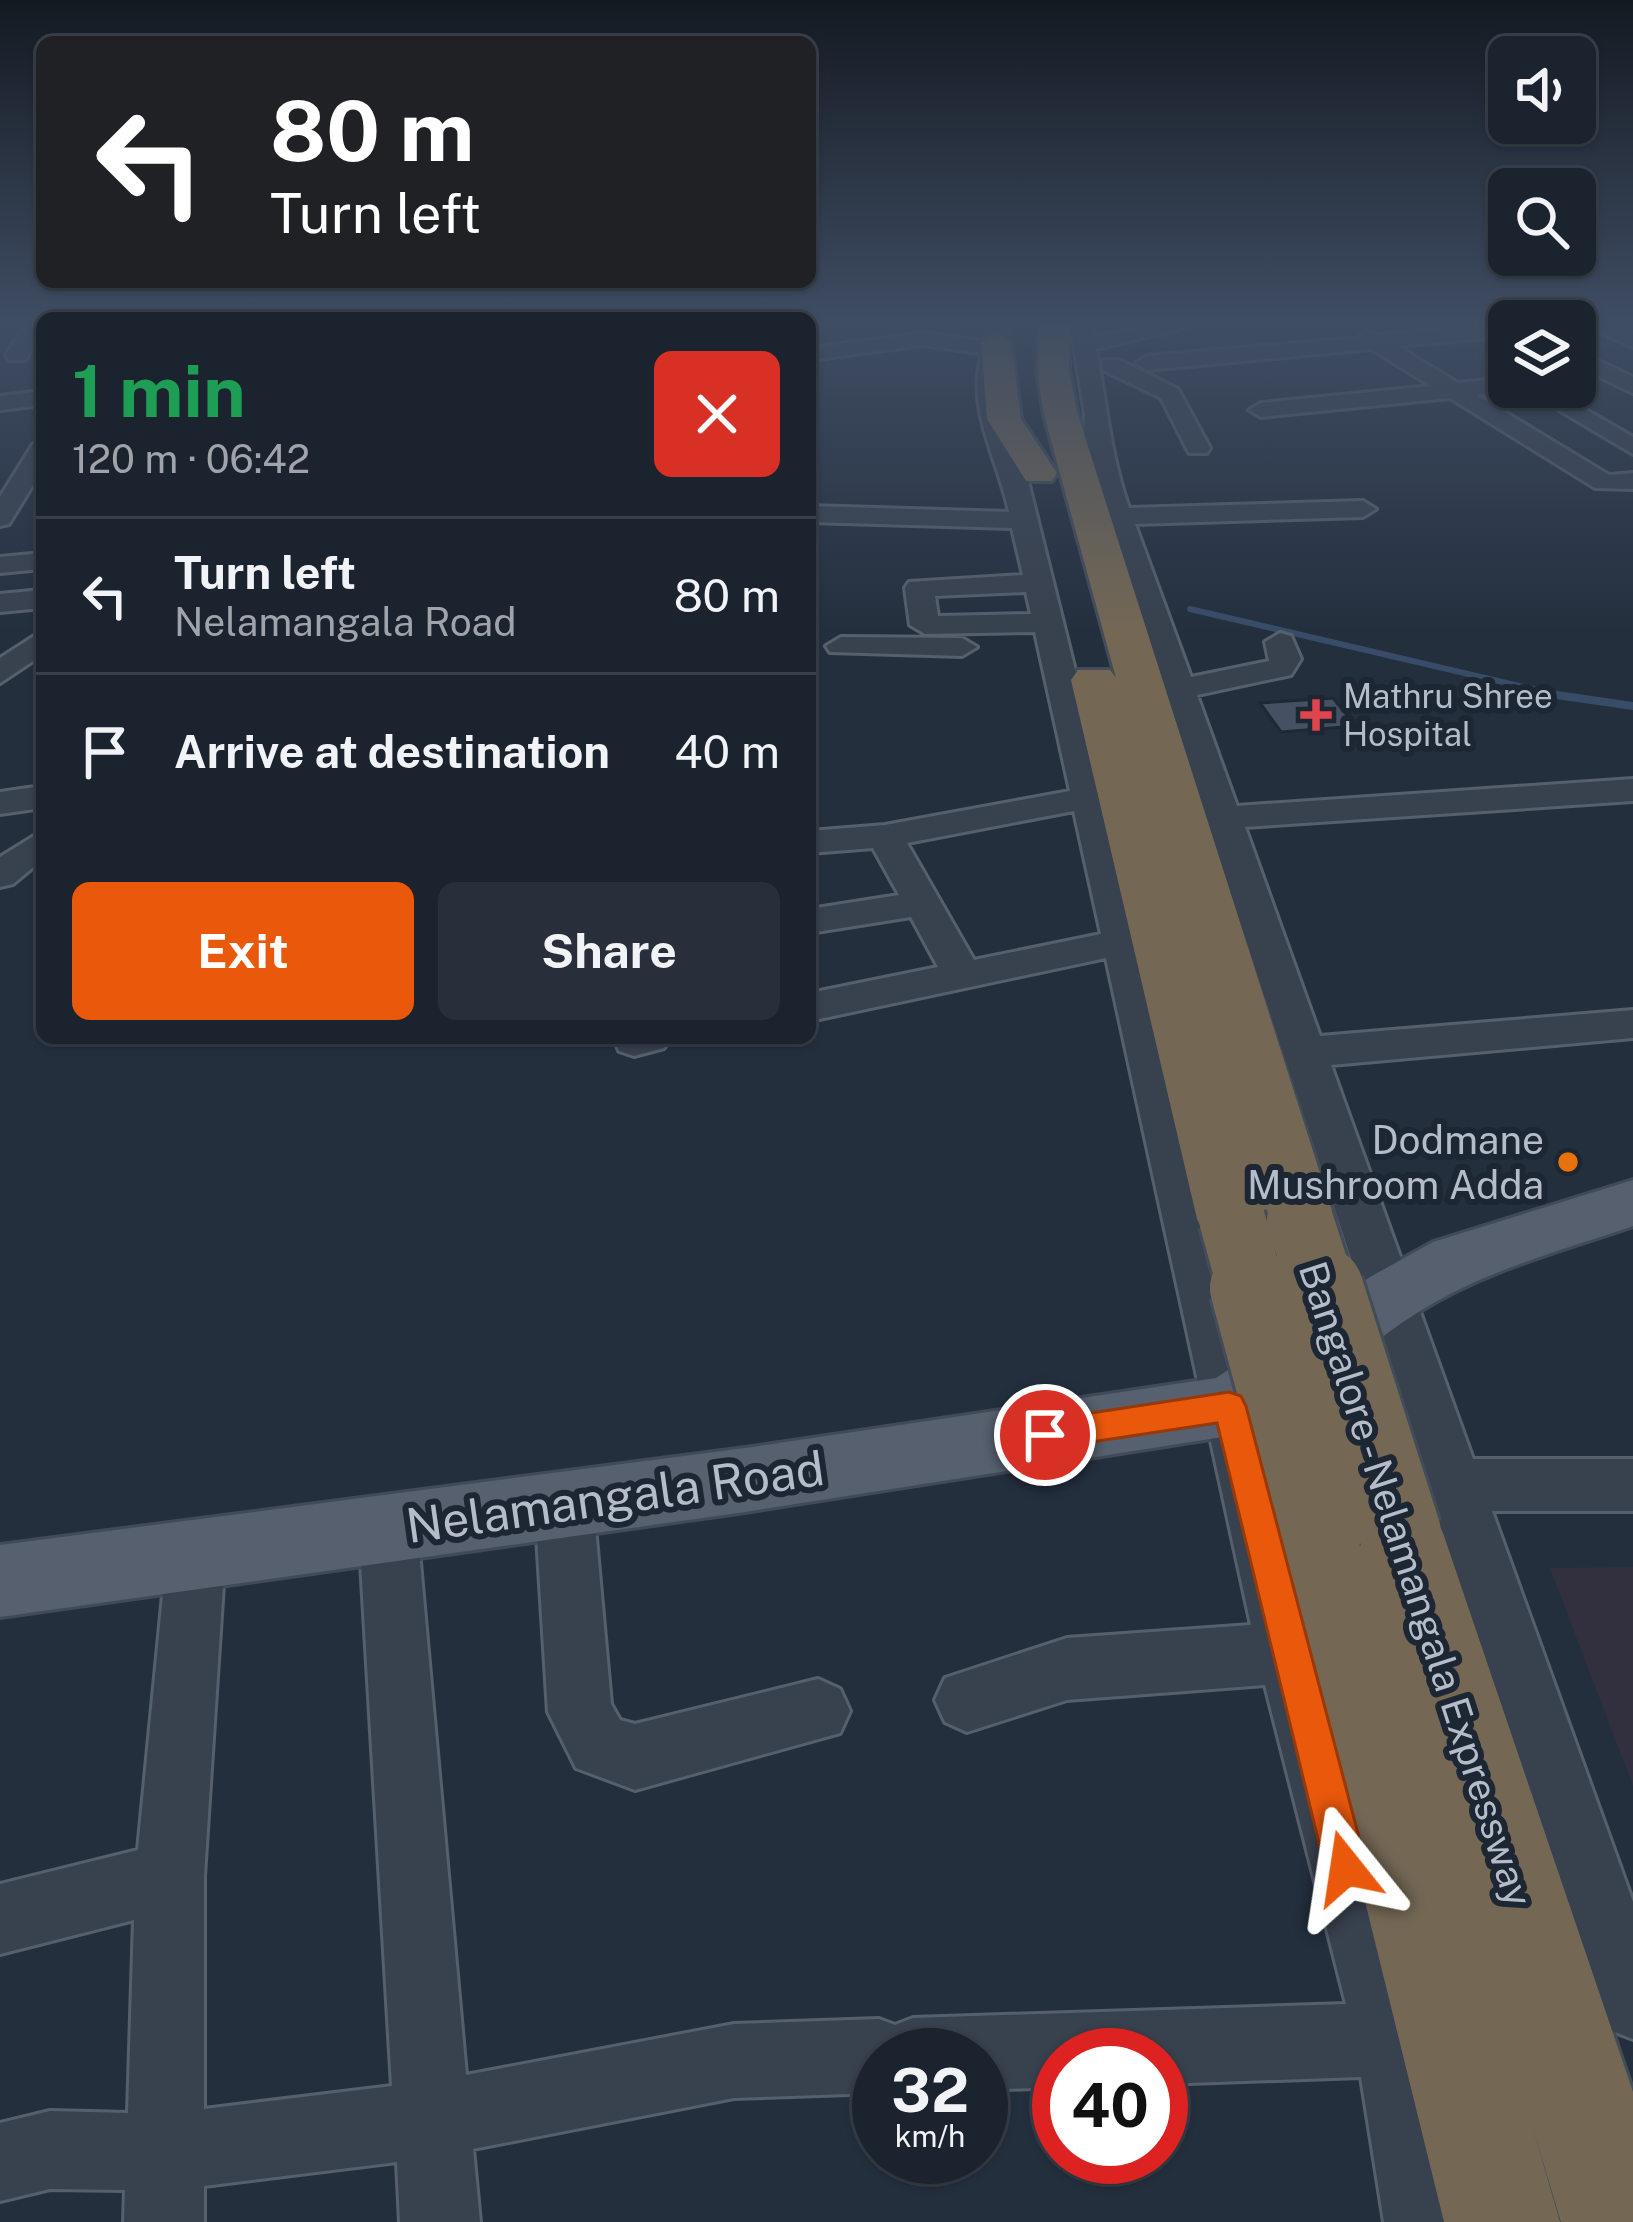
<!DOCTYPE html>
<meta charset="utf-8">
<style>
:root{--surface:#1b232e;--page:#282f3a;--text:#f1f3f6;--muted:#a0a4aa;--line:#39404a;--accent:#ea580c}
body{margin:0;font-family:"Public Sans",sans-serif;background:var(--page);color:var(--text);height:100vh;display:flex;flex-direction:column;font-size:45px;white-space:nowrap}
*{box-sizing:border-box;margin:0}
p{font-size:39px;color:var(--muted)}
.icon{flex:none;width:66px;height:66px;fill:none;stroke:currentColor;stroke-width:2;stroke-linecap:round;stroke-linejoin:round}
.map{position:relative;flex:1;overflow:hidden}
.details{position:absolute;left:36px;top:312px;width:780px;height:732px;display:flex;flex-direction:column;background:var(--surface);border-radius:18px;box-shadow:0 3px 9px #0004,0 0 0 3px var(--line)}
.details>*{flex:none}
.guide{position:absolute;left:36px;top:36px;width:780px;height:252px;border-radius:18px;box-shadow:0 3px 9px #0004,0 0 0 3px var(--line);background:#202124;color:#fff;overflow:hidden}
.controls{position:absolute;left:1488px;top:36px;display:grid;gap:24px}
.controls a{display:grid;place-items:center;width:108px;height:108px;border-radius:18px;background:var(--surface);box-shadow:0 3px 9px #0004,0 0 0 3px var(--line);font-size:60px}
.speed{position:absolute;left:852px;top:2028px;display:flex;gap:24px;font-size:60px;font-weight:700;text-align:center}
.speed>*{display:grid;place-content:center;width:156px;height:156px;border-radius:50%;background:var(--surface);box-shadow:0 3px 9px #0004,0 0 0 3px var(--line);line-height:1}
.speed small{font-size:30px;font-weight:400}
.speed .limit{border:18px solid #d22;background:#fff;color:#111}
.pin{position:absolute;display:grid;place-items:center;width:102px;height:102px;color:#fff;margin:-51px;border:6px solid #fff;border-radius:50%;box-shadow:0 3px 12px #0007}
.me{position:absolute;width:132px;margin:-66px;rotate:345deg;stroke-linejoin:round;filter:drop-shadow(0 0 9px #0008)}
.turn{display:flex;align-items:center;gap:42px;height:252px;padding:0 36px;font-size:54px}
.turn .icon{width:156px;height:156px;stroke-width:2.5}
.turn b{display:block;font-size:84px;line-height:102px}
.round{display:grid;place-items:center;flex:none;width:126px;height:126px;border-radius:18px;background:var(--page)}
.summary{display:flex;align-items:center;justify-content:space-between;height:204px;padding:0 36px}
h1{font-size:72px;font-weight:700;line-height:90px;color:#1e9e55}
.button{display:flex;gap:24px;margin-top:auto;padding:24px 36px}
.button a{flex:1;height:138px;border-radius:18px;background:var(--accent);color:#fff;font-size:48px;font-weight:700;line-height:138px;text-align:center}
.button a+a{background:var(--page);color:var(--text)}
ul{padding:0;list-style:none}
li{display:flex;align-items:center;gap:36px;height:156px;padding:0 36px;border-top:3px solid var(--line)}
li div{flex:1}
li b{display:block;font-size:45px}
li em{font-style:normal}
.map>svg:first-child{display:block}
</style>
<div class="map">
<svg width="1633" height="2222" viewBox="0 0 1633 2222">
<rect width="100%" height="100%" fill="#242f3e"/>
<!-- medical -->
<path fill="#32303f" d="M1633,1567V1786L1550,1568Z"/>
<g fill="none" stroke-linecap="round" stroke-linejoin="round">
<!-- stream-far1 -->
<path stroke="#394c67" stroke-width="6" d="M1190,609L1571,698"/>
<!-- stream -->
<path stroke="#394c67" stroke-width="8" d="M1557,695L1633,706"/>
</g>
<!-- building -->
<path fill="#455162" stroke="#1f2835" stroke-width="3" d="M1333,698L1356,726L1281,732L1260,703Z"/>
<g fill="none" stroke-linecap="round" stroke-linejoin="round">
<!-- minor casing -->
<g stroke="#565f6c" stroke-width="6">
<path id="minor" d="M28,320H42V331L25,360H9L6,355Z
M991,320H1011C995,386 994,407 1025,469L1319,1653L1429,2039L1464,2222H1384L1361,2077L1161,2084V2055H1059V2087L981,2090V2055H879V2093L734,2098L473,2149L480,2222H400L397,2162L204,2186V2222H124L125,2190L50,2189L0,2201V2123L50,2111L128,2113L134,1920L0,1954V1884L138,1850L167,1554L175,1534L196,1526L217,1534L225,1554L204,1876V2109L392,2086L359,1529L367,1510L388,1502L409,1510L417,1529L466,2075L734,2024L879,2019L895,2025L913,2018L1346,2004L1265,1685L1067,1700L967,1732L945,1722L935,1700L945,1678L1067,1638L1251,1625L1106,958L810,1021V993L938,967L911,917L810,933V909L899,895L873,848L810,853V831L885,825L1070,791L1035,632L925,634L910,625L905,588L909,582L1023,575L1012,528L810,522V506L1009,512C997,455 966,411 982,353L923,345L810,360V348L923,333L985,341ZM1026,592L1031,614L938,616L935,596ZM1074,811L1101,934L974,960L907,843Z
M1070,320H1090L1093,337L1179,321L1189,327L1096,349C1107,406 1110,453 1129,508L1363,501L1376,509L1363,517L1135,524L1191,677L1269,661L1265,642L1280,633L1291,636L1301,659L1291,675L1197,695L1237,806L1633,779V801L1245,827L1320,1036L1633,1010V1038L1331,1065L1473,1459H1633V1511H1492L1633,1902V2039L1607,2029L1597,2003L1084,449L1085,415Z
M1572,320H1600L1633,333V347Z
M1509,324V336L1397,346L1458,383L1509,378V387L1517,390L1477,395L1609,475L1633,473V489L1595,488L1450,398L1261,417L1249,410L1261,403L1431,386L1371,349L1147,370L1136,363L1147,356L1357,338L1367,331L1379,335Z
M1575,350L1633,377V393L1575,365Z
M1103,360H1119L1178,389L1210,448L1207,453H1189L1161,398L1103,370Z
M1520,387H1547L1633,437V454Z
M42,391V405L0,410V396Z
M42,442V470L9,524L0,526V497L33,444Z
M42,553V569L0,573V557Z
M42,590V608L0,612V594Z
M42,631V655L0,683V658Z
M841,637L962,638L977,647L962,656L830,652L826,646Z
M42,786V808L0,814V792Z
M42,831V860L13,884L0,887V857Z
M614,1038H670L664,1048L634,1056L619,1051Z
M564,1479L584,1486L593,1505L611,1704L620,1720L635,1724L818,1679L840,1689L850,1711L840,1733L635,1790L576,1768L548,1712L535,1505L544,1486Z"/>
</g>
<!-- major casing -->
<g stroke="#414a57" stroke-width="6">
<path id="major" d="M1633,1180V1226C1560,1251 1486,1270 1420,1311C1356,1351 1302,1409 1229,1436L745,1512L0,1617V1545L745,1448L1216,1378L1370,1277L1433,1242Z"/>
</g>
<!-- highway casing -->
<g stroke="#434c59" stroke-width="6">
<path id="highway" d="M1040,320H1070L1069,372L1078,415L1335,1220L1325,1239L1300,1247L1275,1239L1266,1222L1257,1238L1232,1246L1207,1238L1197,1219L1071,680L1078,670H1110L1116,678L1044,415L1037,372Z
M996,333L1011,342L1021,419L1057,473L1052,481H1026L987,419L981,342Z
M1400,1493L1430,1505L1443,1533L1633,2092V2222H1561L1532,2125L1560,2222H1444L1276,1540L1289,1512L1319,1500L1349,1512L1358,1532L1370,1505Z"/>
</g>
<!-- minor -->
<use href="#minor" fill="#38414e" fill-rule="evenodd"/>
<!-- major -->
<use href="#major" fill="#56606e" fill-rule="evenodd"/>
<!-- highway -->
<use href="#highway" fill="#746855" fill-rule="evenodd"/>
<!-- highway-bridge-far1 casing -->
<g stroke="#434c59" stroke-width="72" stroke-linecap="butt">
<path id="highway-bridge-far1" d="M1232,1219L1252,1291
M1300,1220L1323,1291"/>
</g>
<!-- highway-bridge casing -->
<g stroke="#434c59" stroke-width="88" stroke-linecap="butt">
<path id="highway-bridge" d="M1251,1288L1319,1540
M1322,1288L1400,1533"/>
</g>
<!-- highway-bridge-far1 -->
<use href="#highway-bridge-far1" stroke="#746855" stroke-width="66"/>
<!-- highway-bridge -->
<use href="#highway-bridge" stroke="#746855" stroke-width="82"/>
</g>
<!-- sky -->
<linearGradient id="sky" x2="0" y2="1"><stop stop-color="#141a22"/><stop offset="0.51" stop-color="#3f4d63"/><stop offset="1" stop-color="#3f4d63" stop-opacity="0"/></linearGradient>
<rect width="1633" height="631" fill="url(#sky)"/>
<!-- route -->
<path fill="#ea580c" stroke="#983908" stroke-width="3" d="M1229,1392L1241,1396L1246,1406L1367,1868L1360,1882L1346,1888L1331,1882L1325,1868L1217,1423L1045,1449L1033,1445L1029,1435L1033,1424L1045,1420Z"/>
<!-- markers -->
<path fill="#e0444e" stroke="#1d2633" stroke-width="4.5" d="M1310 697h12v12h12v12h-12v12h-12v-12h-12v-12h12z"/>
<circle fill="#e8710a" stroke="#1d2633" stroke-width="4.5" cx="1568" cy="1162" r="12"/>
<g text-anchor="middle" stroke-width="12" stroke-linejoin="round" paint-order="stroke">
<!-- far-poi labels -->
<g font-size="33" fill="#b4bcc9" stroke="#1d2633" text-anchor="start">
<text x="1343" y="708">Mathru Shree<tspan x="1343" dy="38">Hospital</tspan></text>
</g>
<!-- poi labels -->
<g font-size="39" fill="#b4bcc9" stroke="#1d2633" text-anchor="end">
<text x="1544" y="1154">Dodmane<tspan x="1544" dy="45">Mushroom Adda</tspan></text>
</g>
<!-- street labels -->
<g font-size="39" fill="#b4bcc9" stroke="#1d2633">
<text transform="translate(1416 1584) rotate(72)" y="14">Bangalore - Nelamangala Expressway</text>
</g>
<!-- near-street labels -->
<g font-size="48" fill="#b4bcc9" stroke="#1d2633">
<text transform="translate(615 1497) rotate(-8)" y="17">Nelamangala Road</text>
</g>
</g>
</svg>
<div class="controls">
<a><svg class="icon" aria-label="sound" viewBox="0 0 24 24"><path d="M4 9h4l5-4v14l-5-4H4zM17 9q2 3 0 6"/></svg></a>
<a><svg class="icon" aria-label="search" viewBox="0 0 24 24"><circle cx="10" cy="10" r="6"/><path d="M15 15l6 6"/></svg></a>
<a><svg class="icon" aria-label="layers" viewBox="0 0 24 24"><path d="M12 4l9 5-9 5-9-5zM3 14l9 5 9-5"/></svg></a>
</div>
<div class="speed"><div>32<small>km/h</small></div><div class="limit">40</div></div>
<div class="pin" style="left:1045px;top:1435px;background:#d93025"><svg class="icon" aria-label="arrive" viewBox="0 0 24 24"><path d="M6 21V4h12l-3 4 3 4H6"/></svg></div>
<svg class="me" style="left:1346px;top:1868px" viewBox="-20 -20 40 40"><path d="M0-17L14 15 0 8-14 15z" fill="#ea580c" stroke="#fff" stroke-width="4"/></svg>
<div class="guide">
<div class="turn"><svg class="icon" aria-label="left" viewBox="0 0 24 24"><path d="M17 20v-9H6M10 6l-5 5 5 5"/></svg><div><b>80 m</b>Turn left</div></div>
</div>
<section class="details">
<div class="summary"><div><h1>1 min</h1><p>120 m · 06:42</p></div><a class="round" style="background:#d93025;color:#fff"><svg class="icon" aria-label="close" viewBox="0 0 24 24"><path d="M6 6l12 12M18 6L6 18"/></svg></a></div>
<ul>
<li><svg class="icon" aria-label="left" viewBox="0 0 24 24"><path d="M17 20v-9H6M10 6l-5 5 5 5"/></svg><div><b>Turn left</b><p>Nelamangala Road</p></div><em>80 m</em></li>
<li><svg class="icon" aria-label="arrive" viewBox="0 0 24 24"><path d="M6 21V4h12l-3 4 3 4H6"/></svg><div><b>Arrive at destination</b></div><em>40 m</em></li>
</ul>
<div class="button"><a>Exit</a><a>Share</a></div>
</section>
</div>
